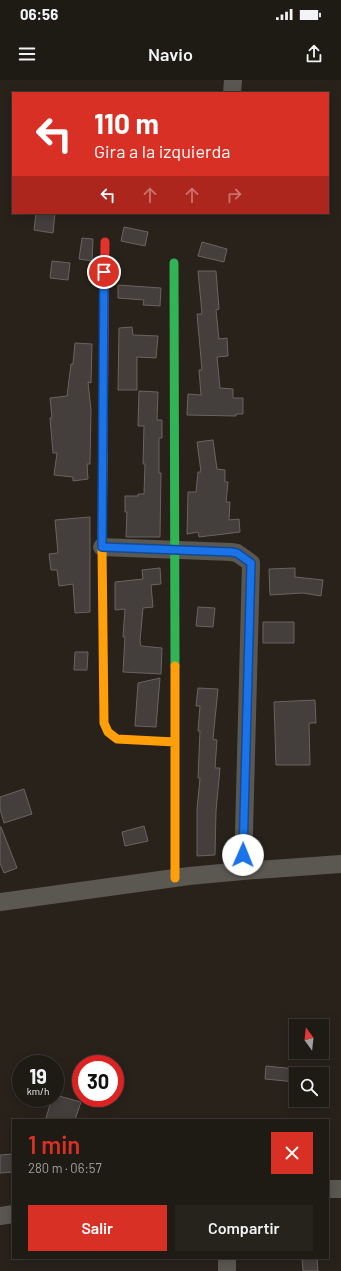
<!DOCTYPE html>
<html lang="es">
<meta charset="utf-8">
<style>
:root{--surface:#1e1a14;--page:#26231d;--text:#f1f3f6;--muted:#a1a1a0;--line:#3c3834;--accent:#d93025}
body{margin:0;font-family:Barlow,sans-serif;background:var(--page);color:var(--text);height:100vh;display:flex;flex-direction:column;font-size:15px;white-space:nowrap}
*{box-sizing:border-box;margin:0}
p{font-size:13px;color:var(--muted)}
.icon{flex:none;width:22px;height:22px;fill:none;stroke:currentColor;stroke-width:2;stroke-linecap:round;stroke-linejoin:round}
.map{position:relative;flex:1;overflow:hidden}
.sheet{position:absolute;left:12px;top:1039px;width:317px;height:140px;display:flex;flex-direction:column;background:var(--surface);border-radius:0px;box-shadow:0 2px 10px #0003,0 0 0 1px var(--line)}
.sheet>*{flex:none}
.top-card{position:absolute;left:12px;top:12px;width:317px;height:122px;border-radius:0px;box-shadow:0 2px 10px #0003,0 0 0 1px var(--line);background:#d93025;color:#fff;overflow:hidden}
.needle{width:26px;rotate:345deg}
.fabs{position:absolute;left:289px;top:939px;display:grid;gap:8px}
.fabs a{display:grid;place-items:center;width:40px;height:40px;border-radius:0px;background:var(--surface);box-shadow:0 2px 10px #0003,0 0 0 1px var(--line);font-size:20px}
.speed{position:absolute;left:12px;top:975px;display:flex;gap:8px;font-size:20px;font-weight:700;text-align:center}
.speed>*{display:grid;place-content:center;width:52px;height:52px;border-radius:50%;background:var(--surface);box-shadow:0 2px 10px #0003,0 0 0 1px var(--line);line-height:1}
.speed small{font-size:10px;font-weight:400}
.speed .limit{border:6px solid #d22;background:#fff;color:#111}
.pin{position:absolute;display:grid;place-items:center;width:34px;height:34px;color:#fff;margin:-17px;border:2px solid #fff;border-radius:50%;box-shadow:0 1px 4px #0007}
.me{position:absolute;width:44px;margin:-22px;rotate:1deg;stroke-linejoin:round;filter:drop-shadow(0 0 3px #0008)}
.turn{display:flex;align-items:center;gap:14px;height:84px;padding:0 16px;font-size:18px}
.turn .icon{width:52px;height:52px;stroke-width:2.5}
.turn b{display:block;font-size:28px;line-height:34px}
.lanes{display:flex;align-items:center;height:38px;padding:0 16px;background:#0003;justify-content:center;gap:20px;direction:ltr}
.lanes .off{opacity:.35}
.round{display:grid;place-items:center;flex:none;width:42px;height:42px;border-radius:0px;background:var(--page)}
.head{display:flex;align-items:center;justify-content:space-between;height:68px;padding:0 16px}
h1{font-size:24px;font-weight:600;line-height:30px;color:var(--accent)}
.primary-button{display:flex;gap:8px;margin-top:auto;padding:8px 16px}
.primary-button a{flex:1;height:46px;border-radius:0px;background:var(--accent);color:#fff;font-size:16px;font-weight:600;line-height:46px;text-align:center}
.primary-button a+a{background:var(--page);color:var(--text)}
.status{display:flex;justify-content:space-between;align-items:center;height:28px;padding:0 20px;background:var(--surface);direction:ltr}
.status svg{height:11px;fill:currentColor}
header{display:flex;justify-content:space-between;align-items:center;height:52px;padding:0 16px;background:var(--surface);font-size:18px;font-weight:600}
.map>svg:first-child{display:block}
</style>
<div class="status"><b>06:56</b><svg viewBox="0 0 49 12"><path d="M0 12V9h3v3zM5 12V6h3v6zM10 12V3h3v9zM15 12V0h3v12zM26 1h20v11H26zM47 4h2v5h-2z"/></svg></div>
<header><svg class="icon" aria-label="menu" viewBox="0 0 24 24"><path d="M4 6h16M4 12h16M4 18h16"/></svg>Navio<svg class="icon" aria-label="share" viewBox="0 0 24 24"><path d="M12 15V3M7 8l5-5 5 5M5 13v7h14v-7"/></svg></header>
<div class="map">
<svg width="341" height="1191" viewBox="0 0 341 1191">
<rect width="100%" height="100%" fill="#28221b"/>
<!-- building -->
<path fill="#443e3d" stroke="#696362" d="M36,133H55L53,153L34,150Z
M124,147L148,152L145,166L121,161Z
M82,158L93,159L92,181L79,179Z
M202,162L227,169L224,182L198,176Z
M52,181L70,183L68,200L50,198Z
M198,191H216L219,229L216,230L219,259L227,258L228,276L217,277L220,308L233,309V318H243V334H236V336L187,335L188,314L201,315L199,290H202L197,234H202Z
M118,205L161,208L160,226L143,225L144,220L118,218Z
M132,247L133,255L158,256L156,278L137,277V310H118L119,248Z
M75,263L92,264L91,303L88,302L91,330L90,384H87L88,399L73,401V397L54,395L57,373H53L50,338H52L50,318L67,316L71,284H73Z
M139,311L158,312L157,340H162V358H159V393H161L160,457H126L127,432H125V416H138V414H144L145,384H143L144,346H138Z
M213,360L217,389L225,390V402H228L226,422H230L229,440L239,439L240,452L199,457L198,452L187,454L188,412H196L198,392H201L197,362Z
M90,437V532L75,533L73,504L59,506L57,490H51L49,474L58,473L55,440Z
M160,488L161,504L151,505L153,527L143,528L140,561L141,566L162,568L161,594L123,592L125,557H123L125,529L115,530V502L143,499L142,490Z
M295,488V497L323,500L321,516L303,513L270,515L269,489Z
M198,527L215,528L213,547L196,546Z
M263,542H294V563H263Z
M75,572H88L87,590H74Z
M160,598L156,647L135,646L138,603Z
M198,608L218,609L213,659L217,660L215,688H220L216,731L215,775L197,776V729L200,698H198L200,651H198L200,626H196Z
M315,620L316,643H309L310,685H276L274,622Z
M24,709L32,734L4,743L0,729V717Z
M144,746L148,761L125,766L122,752Z
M0,747H1L17,788L4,793L0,783Z
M266,986L296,989V1002L265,999Z
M55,1015L81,1022L75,1040H53L46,1038L52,1018H55Z
M13,1074V1092L0,1093V1075Z
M302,1178H317L318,1191H303Z"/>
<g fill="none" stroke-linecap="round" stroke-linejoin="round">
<!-- street -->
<path stroke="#5b5751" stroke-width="18" d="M232,13L233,0
M102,467L231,472L237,473L251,483L243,791
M0,822L189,796L243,791L341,784
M328,1109H341
M0,1136L13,1134
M227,1191V1178"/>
<!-- fast -->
<path stroke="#30b455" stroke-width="9" d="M174,183L175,586"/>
<!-- slow -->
<path stroke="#ff9f0a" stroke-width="9" d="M103,374L102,467L104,643L108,652L117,659L175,662
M175,586V798"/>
<!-- jam -->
<path stroke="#e5322d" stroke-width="9" d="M103,374L105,162"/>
</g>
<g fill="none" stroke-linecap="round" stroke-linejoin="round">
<!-- route casing -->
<g stroke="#114b97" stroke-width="10">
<path id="route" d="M104,192L102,467L231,472L237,473L251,483L243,775"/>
</g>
<!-- route -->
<use href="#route" stroke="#1a73e8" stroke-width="7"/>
</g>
</svg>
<div class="fabs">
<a><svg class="needle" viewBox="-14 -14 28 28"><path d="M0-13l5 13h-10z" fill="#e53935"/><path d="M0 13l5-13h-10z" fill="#a1a1a0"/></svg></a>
<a><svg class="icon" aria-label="search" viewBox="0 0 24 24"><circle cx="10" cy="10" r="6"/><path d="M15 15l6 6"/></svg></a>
</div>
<div class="speed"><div>19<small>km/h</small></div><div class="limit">30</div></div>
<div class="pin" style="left:104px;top:192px;background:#d93025"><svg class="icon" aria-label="arrive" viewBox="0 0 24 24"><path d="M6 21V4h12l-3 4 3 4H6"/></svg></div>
<svg class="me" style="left:243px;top:775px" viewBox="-20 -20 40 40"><circle r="19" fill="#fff"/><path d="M0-13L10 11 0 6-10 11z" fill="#1a73e8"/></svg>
<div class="top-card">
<div class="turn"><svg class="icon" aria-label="left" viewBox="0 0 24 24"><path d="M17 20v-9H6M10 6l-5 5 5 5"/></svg><div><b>110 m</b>Gira a la izquierda</div></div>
<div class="lanes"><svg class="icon" aria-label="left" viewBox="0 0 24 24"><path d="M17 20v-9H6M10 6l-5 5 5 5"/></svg><svg class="icon off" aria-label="ahead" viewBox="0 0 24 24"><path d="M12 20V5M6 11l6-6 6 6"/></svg><svg class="icon off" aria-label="ahead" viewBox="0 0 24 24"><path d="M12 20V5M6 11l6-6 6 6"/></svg><svg class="icon off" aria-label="right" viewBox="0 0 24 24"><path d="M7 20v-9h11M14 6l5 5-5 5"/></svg></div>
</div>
<section class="sheet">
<div class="head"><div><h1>1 min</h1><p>280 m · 06:57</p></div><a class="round" style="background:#d93025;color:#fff"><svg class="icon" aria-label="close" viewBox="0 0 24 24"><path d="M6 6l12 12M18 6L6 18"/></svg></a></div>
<div class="primary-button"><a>Salir</a><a>Compartir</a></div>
</section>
</div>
